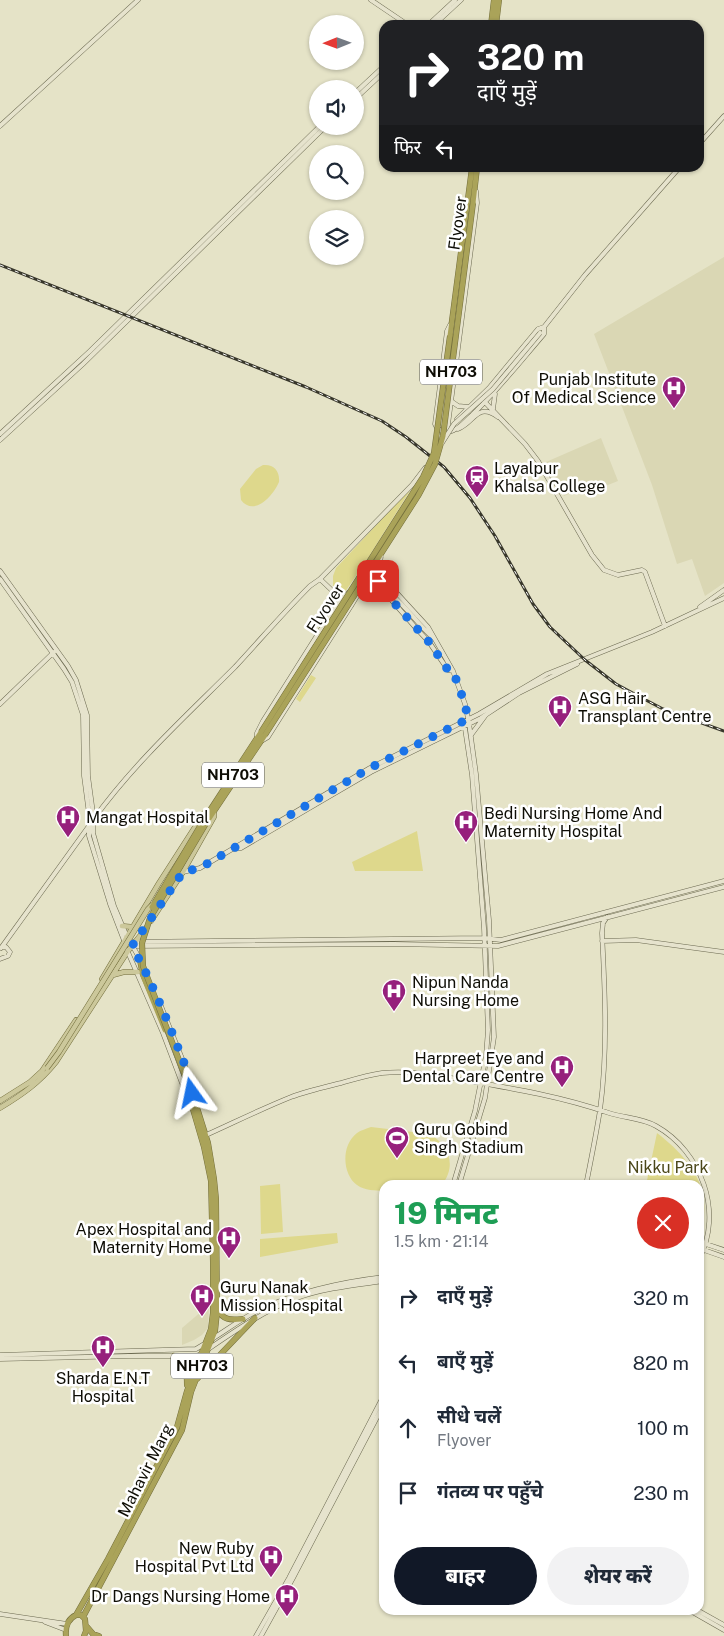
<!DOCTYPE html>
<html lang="hi">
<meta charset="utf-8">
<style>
:root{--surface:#fff;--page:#f2f2f3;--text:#1f2937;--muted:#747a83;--accent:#111827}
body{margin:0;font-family:"Public Sans","Noto Sans Devanagari",sans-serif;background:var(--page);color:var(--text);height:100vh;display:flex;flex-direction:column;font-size:19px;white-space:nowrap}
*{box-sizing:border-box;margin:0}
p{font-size:16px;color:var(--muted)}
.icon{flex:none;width:28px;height:28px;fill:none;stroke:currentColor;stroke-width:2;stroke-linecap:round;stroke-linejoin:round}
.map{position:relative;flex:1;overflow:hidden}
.details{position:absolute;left:379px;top:1180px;width:325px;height:435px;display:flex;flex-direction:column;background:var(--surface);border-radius:15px;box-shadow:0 1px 4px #0004}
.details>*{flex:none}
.hud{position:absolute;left:379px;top:20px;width:325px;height:152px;border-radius:15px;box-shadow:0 1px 4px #0004;background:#202124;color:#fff;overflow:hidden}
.needle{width:32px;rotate:269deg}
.fabs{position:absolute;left:309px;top:15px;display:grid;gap:10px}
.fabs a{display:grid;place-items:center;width:55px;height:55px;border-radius:50%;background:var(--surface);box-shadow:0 1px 4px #0004;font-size:25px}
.pin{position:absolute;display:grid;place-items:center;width:42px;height:42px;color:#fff;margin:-21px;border-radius:10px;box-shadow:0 2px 8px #0006}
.me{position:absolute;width:55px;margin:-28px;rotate:348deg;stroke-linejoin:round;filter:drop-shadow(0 0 4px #0008)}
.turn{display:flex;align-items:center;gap:18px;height:105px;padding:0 15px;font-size:22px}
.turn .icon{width:65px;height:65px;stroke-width:2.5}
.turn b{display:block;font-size:35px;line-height:42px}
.then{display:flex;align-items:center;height:48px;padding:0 15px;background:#0003;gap:10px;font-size:19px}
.round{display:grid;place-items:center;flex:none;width:52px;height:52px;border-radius:26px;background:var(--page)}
.summary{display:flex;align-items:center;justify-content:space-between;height:85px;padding:0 15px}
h1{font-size:30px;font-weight:800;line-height:38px;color:#1e9e55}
.primary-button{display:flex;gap:10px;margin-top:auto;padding:10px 15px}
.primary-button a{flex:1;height:58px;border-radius:30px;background:var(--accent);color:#fff;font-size:20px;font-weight:800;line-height:58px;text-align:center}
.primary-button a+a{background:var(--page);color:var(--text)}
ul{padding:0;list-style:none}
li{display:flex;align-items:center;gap:15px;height:65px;padding:0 15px}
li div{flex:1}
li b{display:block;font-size:19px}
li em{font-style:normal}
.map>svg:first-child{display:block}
</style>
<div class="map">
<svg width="724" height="1636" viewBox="0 0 724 1636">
<rect width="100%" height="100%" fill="#e5e3c7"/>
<!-- built -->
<path fill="#dad7b4" d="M724,257V583L705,596L692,559L677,564L652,485L594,334Z
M601,438L618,481L598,489L595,483L564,496L546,462Z
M209,1305L208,1328L202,1335L194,1340L182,1345V1328Z"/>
<!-- green -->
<path fill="#ded88c" d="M263,465C274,464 280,471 279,482C273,496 254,517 241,500L240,489L256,469Z
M413,486L368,558L343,595L333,586V576L336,568Z
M311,675L316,678L300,702L296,699Z
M417,831L423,871H355L352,862Z
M371,1127L430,1134C449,1146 457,1165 442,1185H384V1191C375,1190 365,1191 357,1185C342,1174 341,1145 357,1133C361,1130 366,1129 371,1127Z
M657,1133C678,1149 703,1174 704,1203C705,1212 703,1222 702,1231L699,1229V1185H646Z
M280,1184L283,1232L261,1234L260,1186Z
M337,1233L338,1243L260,1257V1239Z"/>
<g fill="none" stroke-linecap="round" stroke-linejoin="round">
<!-- secondary casing -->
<g stroke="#6b6950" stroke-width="5">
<path id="secondary" d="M371,0L408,25
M428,25L455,0
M434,25L461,0
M355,93L384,66
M355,99L384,72
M0,126L138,0
M699,144L724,116
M450,325L447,331L435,424C438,432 447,434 454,430C461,427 466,420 472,415C498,390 520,362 544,334V327
M544,327L585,275L679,168
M480,397L525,444L538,461L592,555L604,570L618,575L642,570L645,572L665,626
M451,401L458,406L469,407
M493,409L495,394
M457,419L489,388L538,329L544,327
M458,429C475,422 477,402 498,417
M447,432L477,203L476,191
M0,434L90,351L320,126
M0,440L83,364L326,126
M0,571L68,666L76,680L87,715L88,776L93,813V833L114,906L128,939
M0,579L64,669L72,682L83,715L84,776L89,814V836L110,904L125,943
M320,579L412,485L425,468
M362,584L373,581L383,582L395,591L428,627L453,671L465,704L469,723L476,774L489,920L494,1037L485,1098L459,1185
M700,607L724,590
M415,627L429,642L448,670L453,671
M0,704L54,652
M471,735L485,716
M257,739V733L263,721L321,629L341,599L348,593
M263,740L268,737L351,606C355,600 359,591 365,587C386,574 418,628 434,638
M93,820C134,763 186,716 235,667C260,640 284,612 310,586L320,579L341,599L351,606
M234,849L241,848L371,772L481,718L519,693L577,664
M183,872L200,868L370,768L479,714L547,674L652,632L724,598
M602,941L636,940L724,952
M126,942L484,938L501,940L724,881
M132,945L141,961
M132,946L394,944L498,946L724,887
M1,948L89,826
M127,950L163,1033L185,1091
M0,959L8,956L10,952L6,947H2
M159,1001L187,1071L193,1090L192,1093
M204,1136C233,1123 261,1109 291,1097C307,1091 325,1087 341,1083C355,1079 368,1075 382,1073C411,1070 440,1076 469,1081C516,1089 563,1097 609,1113C624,1118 642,1118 656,1126C701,1151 724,1212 699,1259
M453,1185L475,1111L486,1056L488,1030L484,928L472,775L464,722
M586,1185C591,1160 596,1135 600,1110C608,1052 605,991 602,933L603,923L607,917
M706,1244L724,1250
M704,1250L724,1257
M212,1339C228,1329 244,1317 261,1309C300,1291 341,1282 384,1277
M207,1350C236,1330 264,1311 297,1298C324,1288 356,1285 384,1281
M0,1355L196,1349L206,1343
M0,1359L129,1356H196L201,1354
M689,1610L724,1630
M697,1610L724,1625
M0,1614L67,1624
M45,1622L66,1630
M256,1636L289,1578L384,1395
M261,1636L293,1578L384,1404"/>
</g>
<!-- primary casing -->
<g stroke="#736e3c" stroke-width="5.5">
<path id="primary" d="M151,921L183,872L214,817V812
M122,926L133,927
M113,975L124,972H138
M102,979L159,883L204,813L209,812
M0,1101L30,1082L42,1071L76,1020
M0,1108C23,1094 39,1083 56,1062L128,951L147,927"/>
</g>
<!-- highway casing -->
<g stroke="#736e3c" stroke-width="6">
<path id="highway" d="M491,25L494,0
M496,25L499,0
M473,203L477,168
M450,336L472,168
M205,818L261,732
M208,820L265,735
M140,960L143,976L165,1030
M217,1309C224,1321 230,1320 243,1319
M174,1356C186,1363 187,1372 187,1385
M197,1379L255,1318
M76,1615L108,1559L177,1427L187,1391L211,1329L213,1313V1262L211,1181L204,1147L185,1082
M83,1617L182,1430L191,1392L215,1331L217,1312L216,1199L214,1179L208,1143L193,1095
M87,1627L93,1634L99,1636
M66,1636C65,1626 68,1619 76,1615H81L85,1619L86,1631L84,1636"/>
</g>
<!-- secondary -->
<use href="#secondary" stroke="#e6e3cd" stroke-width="4"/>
<!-- primary -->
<use href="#primary" stroke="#ccc89b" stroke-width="4.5"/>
<!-- highway -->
<use href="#highway" stroke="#aaa359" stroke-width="5"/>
<!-- rail casing -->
<g stroke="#38372b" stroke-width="3">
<path id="rail" d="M0,265L306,387L382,421L406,437L444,467L470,498L495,536L533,604L550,627L585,660L616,684L642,698L663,709L724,731"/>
</g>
<!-- rail -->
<use href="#rail" stroke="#fff" stroke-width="1" stroke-dasharray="4" stroke-linecap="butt"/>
<!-- secondary-bridge casing -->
<g stroke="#6b6950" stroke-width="5" stroke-linecap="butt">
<path id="secondary-bridge" d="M442,443L454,424L493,389L540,333
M381,556L378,574L381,588L415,627"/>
</g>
<!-- primary-bridge casing -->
<g stroke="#736e3c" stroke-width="5.5" stroke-linecap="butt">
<path id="primary-bridge" d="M47,1068L59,1052L148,909L153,904"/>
</g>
<!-- highway-bridge casing -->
<g stroke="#736e3c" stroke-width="6" stroke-linecap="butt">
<path id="highway-bridge" d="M261,732L423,477L434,453L450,336
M265,735L418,496L435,464L443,436L473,203
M152,907L205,818
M190,1089L143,966L142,943L150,918L208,820"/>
</g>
<!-- secondary-bridge -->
<use href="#secondary-bridge" stroke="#e6e3cd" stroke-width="4"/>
<!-- primary-bridge -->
<use href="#primary-bridge" stroke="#ccc89b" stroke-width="4.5"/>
<!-- highway-bridge -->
<use href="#highway-bridge" stroke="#aaa359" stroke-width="5"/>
</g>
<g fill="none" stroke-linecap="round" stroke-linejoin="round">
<!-- route -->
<path stroke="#1a73e8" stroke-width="9" stroke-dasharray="0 16.2" d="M192,1093L193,1090C188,1071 180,1053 173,1035C161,1005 148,975 132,946L183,872L200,868L370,768L468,719L465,704L453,671L448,670L429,642L388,596L378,581"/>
</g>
<!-- icons -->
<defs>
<g id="hospital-pin" transform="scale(1.25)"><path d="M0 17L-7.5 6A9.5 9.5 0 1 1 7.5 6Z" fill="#96207c" stroke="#fff"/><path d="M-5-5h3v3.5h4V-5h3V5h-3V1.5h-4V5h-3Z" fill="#fff"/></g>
<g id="station-pin" transform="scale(1.25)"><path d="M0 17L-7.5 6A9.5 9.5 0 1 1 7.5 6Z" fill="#96207c" stroke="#fff"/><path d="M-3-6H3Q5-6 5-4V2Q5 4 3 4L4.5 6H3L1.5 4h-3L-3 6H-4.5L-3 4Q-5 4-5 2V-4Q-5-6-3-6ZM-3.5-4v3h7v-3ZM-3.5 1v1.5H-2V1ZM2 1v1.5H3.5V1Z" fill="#fff"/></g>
<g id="stadium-pin" transform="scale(1.25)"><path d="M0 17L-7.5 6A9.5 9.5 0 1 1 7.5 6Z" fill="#96207c" stroke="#fff"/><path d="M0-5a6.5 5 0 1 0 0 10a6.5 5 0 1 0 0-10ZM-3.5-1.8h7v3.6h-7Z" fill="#fff"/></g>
</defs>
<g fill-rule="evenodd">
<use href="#hospital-pin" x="674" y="388"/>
<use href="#station-pin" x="477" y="477"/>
<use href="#hospital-pin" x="560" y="707"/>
<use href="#hospital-pin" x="68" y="817"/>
<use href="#hospital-pin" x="466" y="822"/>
<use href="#hospital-pin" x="394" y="991"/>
<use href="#hospital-pin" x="562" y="1067"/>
<use href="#stadium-pin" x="397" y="1138"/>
<use href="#hospital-pin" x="229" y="1238"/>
<use href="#hospital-pin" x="202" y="1296"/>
<use href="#hospital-pin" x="103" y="1347"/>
<use href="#hospital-pin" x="271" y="1557"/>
<use href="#hospital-pin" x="287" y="1596"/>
</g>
<g text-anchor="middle" stroke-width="5" stroke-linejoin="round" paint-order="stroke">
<!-- shield labels -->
<g fill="#fff" stroke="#565650" stroke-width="1">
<rect x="420" y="359.5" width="62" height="25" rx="4"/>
<rect x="202" y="762.5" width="62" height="25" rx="4"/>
<rect x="171" y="1353.5" width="62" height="25" rx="4"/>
</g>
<g font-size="15" font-weight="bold" fill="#0e0d05">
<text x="451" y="377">NH703</text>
<text x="233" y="780">NH703</text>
<text x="202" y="1371">NH703</text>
</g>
<!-- street labels -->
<g font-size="16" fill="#0e0d05" stroke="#fff">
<text transform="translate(457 223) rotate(-82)" y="6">Flyover</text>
<text transform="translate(325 608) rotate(-57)" y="6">Flyover</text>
<text transform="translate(145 1470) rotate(-63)" y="6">Mahavir Marg</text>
</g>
<!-- poi labels -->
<g font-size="16" fill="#0e0d05" stroke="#fff" text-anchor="start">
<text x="656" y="385" text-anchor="end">Punjab Institute<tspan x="656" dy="18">Of Medical Science</tspan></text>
<text x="494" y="474">Layalpur<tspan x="494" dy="18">Khalsa College</tspan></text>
<text x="578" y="704">ASG Hair<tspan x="578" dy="18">Transplant Centre</tspan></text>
<text x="484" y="819">Bedi Nursing Home And<tspan x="484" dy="18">Maternity Hospital</tspan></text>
<text x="86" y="823">Mangat Hospital</text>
<text x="412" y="988">Nipun Nanda<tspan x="412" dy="18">Nursing Home</tspan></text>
<text x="544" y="1064" text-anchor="end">Harpreet Eye and<tspan x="544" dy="18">Dental Care Centre</tspan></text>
<text x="414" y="1135">Guru Gobind<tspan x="414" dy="18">Singh Stadium</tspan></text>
<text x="212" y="1235" text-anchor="end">Apex Hospital and<tspan x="212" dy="18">Maternity Home</tspan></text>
<text x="220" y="1293">Guru Nanak<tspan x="220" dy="18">Mission Hospital</tspan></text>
<text x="103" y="1384" text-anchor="middle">Sharda E.N.T<tspan x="103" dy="18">Hospital</tspan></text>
<text x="254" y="1554" text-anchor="end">New Ruby<tspan x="254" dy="18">Hospital Pvt Ltd</tspan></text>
<text x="270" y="1602" text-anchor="end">Dr Dangs Nursing Home</text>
</g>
<!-- park labels -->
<g font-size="16" fill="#4b471a" stroke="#fff">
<text x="668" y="1173">Nikku Park</text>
</g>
</g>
</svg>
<div class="fabs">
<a><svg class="needle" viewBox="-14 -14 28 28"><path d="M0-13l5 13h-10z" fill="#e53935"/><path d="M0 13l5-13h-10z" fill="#747a83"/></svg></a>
<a><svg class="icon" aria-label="sound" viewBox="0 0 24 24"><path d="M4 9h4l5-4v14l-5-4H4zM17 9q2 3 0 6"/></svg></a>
<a><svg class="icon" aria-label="search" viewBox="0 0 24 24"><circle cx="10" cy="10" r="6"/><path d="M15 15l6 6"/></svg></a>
<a><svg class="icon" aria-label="layers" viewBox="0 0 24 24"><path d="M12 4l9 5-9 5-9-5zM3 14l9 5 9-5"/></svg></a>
</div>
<div class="pin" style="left:378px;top:581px;background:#d93025"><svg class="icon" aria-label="arrive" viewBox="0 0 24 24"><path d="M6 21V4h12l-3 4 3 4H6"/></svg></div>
<svg class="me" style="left:192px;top:1093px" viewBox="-20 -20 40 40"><path d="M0-17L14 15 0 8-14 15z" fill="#1a73e8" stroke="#fff" stroke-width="4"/></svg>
<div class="hud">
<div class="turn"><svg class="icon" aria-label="right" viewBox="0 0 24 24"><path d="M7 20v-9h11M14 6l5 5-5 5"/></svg><div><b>320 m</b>दाएँ मुड़ें</div></div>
<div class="then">फिर<svg class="icon" aria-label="left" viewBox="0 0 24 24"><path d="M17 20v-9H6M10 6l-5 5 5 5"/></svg></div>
</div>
<section class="details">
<div class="summary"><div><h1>19 मिनट</h1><p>1.5 km · 21:14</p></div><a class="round" style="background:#d93025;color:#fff"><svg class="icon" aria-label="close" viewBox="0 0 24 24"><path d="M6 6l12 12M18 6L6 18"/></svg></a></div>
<ul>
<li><svg class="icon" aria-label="right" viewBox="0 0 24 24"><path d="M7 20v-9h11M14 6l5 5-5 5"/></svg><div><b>दाएँ मुड़ें</b></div><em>320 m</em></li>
<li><svg class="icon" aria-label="left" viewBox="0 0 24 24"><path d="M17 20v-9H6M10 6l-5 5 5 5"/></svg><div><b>बाएँ मुड़ें</b></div><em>820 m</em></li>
<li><svg class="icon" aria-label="ahead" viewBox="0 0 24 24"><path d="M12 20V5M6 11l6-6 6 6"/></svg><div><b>सीधे चलें</b><p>Flyover</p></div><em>100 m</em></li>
<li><svg class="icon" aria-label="arrive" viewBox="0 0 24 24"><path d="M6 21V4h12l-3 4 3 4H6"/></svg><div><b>गंतव्य पर पहुँचे</b></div><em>230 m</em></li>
</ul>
<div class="primary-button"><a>बाहर</a><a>शेयर करें</a></div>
</section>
</div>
